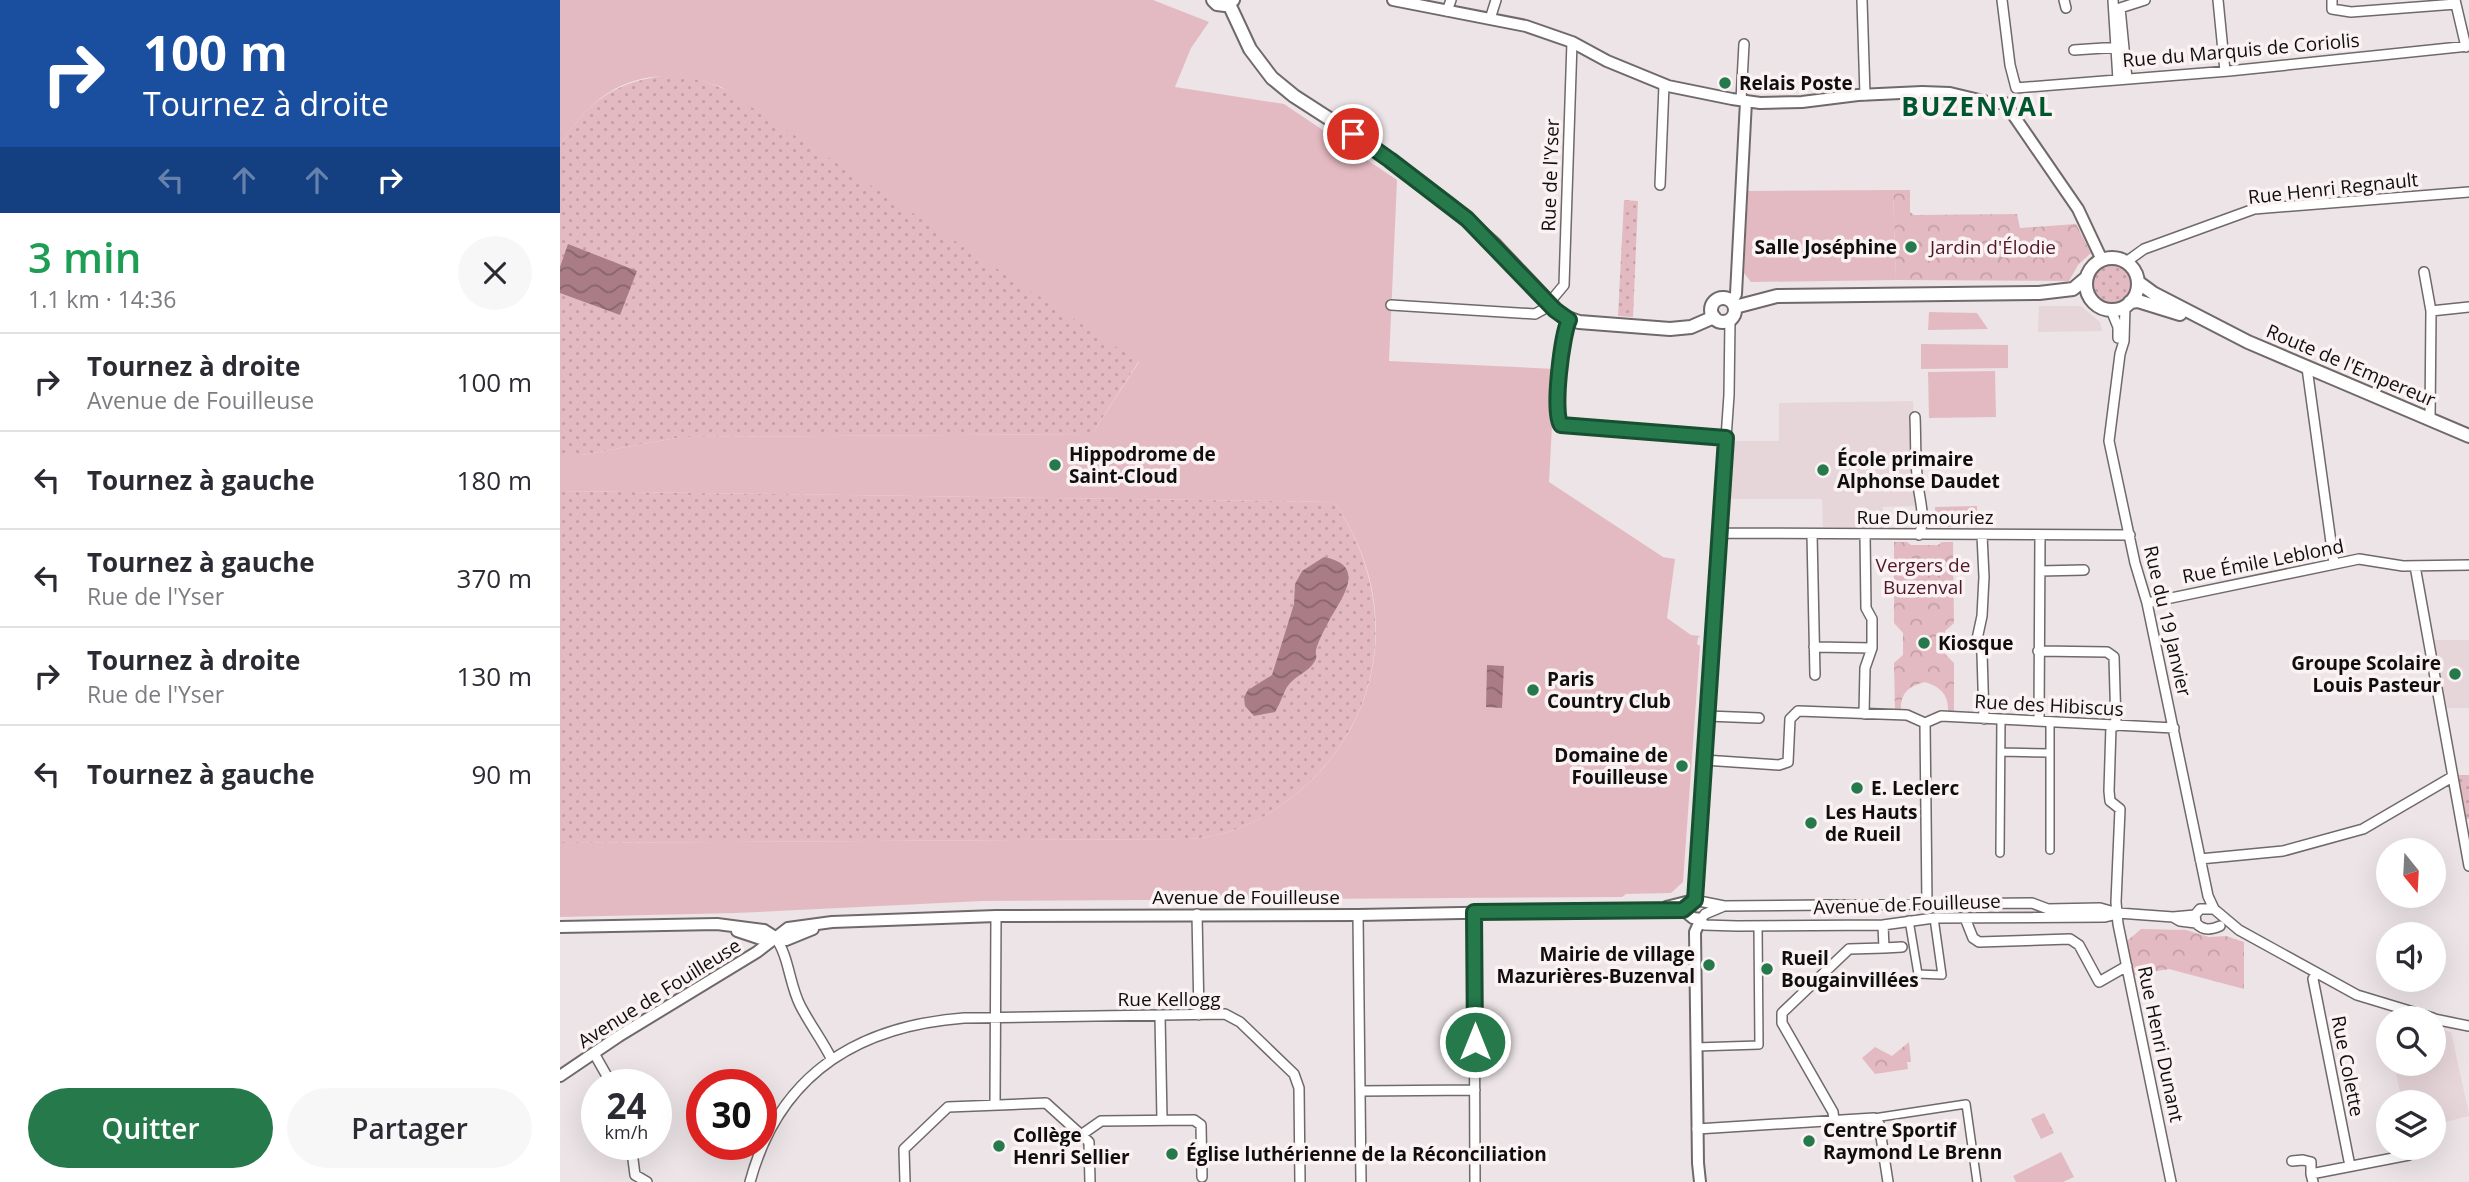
<!DOCTYPE html>
<html lang="fr">
<meta charset="utf-8">
<style>
:root{--surface:#fff;--page:#f7f7f7;--text:#2b2b33;--muted:#7c7c81;--line:#e1e1e2;--accent:#25794b}
body{margin:0;font-family:"Open Sans",sans-serif;background:var(--page);color:var(--text);height:100vh;display:flex;flex-direction:column;font-size:26px;white-space:nowrap}
*{box-sizing:border-box;margin:0}
p{font-size:23px;color:var(--muted)}
.icon{flex:none;width:38px;height:38px;fill:none;stroke:currentColor;stroke-width:2;stroke-linecap:round;stroke-linejoin:round}
.map{position:relative;flex:1;overflow:hidden}
.details{display:flex;flex-direction:column;background:var(--surface);width:560px}
.details>*{flex:none}
.top-card{background:#1a4fa0;color:#fff;overflow:hidden}
.needle{width:46px;rotate:162deg}
.controls{position:absolute;left:1816px;top:838px;display:grid;gap:14px}
.controls a{display:grid;place-items:center;width:70px;height:70px;border-radius:50%;background:var(--surface);box-shadow:0 7px 28px #0002;font-size:35px}
.speed{position:absolute;left:21px;top:1069px;display:flex;gap:14px;font-size:35px;font-weight:700;text-align:center}
.speed>*{display:grid;place-content:center;width:91px;height:91px;border-radius:50%;background:var(--surface);box-shadow:0 7px 28px #0002;line-height:1}
.speed small{font-size:18px;font-weight:400}
.speed .limit{border:10px solid #d22;background:#fff;color:#111}
.pin{position:absolute;display:grid;place-items:center;width:60px;height:60px;color:#fff;margin:-30px;border:4px solid #fff;border-radius:50%;box-shadow:0 2px 7px #0007}
.me{position:absolute;width:77px;margin:-38px;rotate:0deg;stroke-linejoin:round;filter:drop-shadow(0 0 5px #0008)}
.turn{display:flex;align-items:center;gap:24px;height:147px;padding:0 28px;font-size:32px}
.turn .icon{width:91px;height:91px;stroke-width:2.5}
.turn b{display:block;font-size:49px;line-height:60px}
.lanes{display:flex;align-items:center;height:66px;padding:0 28px;background:#0003;justify-content:center;gap:35px;direction:ltr}
.lanes .off{opacity:.35}
.round{display:grid;place-items:center;flex:none;width:74px;height:74px;border-radius:37px;background:var(--page)}
.head{display:flex;align-items:center;justify-content:space-between;height:119px;padding:0 28px}
h1{font-size:42px;font-weight:600;line-height:52px;color:#1e9e55}
.action{display:flex;gap:14px;margin-top:auto;padding:14px 28px}
.action a{flex:1;height:80px;border-radius:42px;background:var(--accent);color:#fff;font-size:28px;font-weight:600;line-height:80px;text-align:center}
.action a+a{background:var(--page);color:var(--text)}
ul{padding:0;list-style:none}
li{display:flex;align-items:center;gap:21px;height:98px;padding:0 28px;border-top:2px solid var(--line)}
li div{flex:1}
li b{display:block;font-size:26px}
li em{font-style:normal}
main{display:flex;flex:1;min-height:0}
.map>svg:first-child{display:block}
</style>
<main>
<section class="details">
<div class="top-card">
<div class="turn"><svg class="icon" aria-label="right" viewBox="0 0 24 24"><path d="M7 20v-9h11M14 6l5 5-5 5"/></svg><div><b>100 m</b>Tournez à droite</div></div>
<div class="lanes"><svg class="icon off" aria-label="left" viewBox="0 0 24 24"><path d="M17 20v-9H6M10 6l-5 5 5 5"/></svg><svg class="icon off" aria-label="ahead" viewBox="0 0 24 24"><path d="M12 20V5M6 11l6-6 6 6"/></svg><svg class="icon off" aria-label="ahead" viewBox="0 0 24 24"><path d="M12 20V5M6 11l6-6 6 6"/></svg><svg class="icon" aria-label="right" viewBox="0 0 24 24"><path d="M7 20v-9h11M14 6l5 5-5 5"/></svg></div>
</div>
<div class="head"><div><h1>3 min</h1><p>1.1 km · 14:36</p></div><a class="round"><svg class="icon" aria-label="close" viewBox="0 0 24 24"><path d="M6 6l12 12M18 6L6 18"/></svg></a></div>
<ul>
<li><svg class="icon" aria-label="right" viewBox="0 0 24 24"><path d="M7 20v-9h11M14 6l5 5-5 5"/></svg><div><b>Tournez à droite</b><p>Avenue de Fouilleuse</p></div><em>100 m</em></li>
<li><svg class="icon" aria-label="left" viewBox="0 0 24 24"><path d="M17 20v-9H6M10 6l-5 5 5 5"/></svg><div><b>Tournez à gauche</b></div><em>180 m</em></li>
<li><svg class="icon" aria-label="left" viewBox="0 0 24 24"><path d="M17 20v-9H6M10 6l-5 5 5 5"/></svg><div><b>Tournez à gauche</b><p>Rue de l'Yser</p></div><em>370 m</em></li>
<li><svg class="icon" aria-label="right" viewBox="0 0 24 24"><path d="M7 20v-9h11M14 6l5 5-5 5"/></svg><div><b>Tournez à droite</b><p>Rue de l'Yser</p></div><em>130 m</em></li>
<li><svg class="icon" aria-label="left" viewBox="0 0 24 24"><path d="M17 20v-9H6M10 6l-5 5 5 5"/></svg><div><b>Tournez à gauche</b></div><em>90 m</em></li>
</ul>
<div class="action"><a>Quitter</a><a>Partager</a></div>
</section>
<div class="map">
<svg width="1909" height="1182" viewBox="0 0 1909 1182">
<defs>
<pattern id="grass-dots" width="8" height="8" patternUnits="userSpaceOnUse" patternTransform="scale(1.75)"><rect width="8" height="8" fill="#e4bac2"/><path d="M2 2h.1M6 6h.1" fill="none" stroke="#c39fa6" stroke-width="1.8" stroke-linecap="round"/></pattern>
<pattern id="forest-crowns" width="20" height="18" patternUnits="userSpaceOnUse" patternTransform="scale(1.75)"><rect width="20" height="18" fill="#e4bac2"/><path d="M2 6a3 3 0 1 1 6 0M12 15a3 3 0 1 1 6 0" fill="none" stroke="#c39fa6"/></pattern>
<pattern id="water-waves" width="16" height="10" patternUnits="userSpaceOnUse" patternTransform="scale(1.75)"><rect width="16" height="10" fill="#a97c86"/><path d="M0 5q4-4 8 0t8 0" fill="none" stroke="#88646c"/></pattern>
</defs>
<rect width="100%" height="100%" fill="#ece4e6"/>
<!-- built -->
<path fill="#e7d6d9" d="M1479,306H1521L1540,322L1542,331L1478,332Z
M1353,401L1356,506L1323,507V528L1263,527L1262,499H1170L1174,441H1219V403Z
M1874,640H1909V708H1887Z
M1874,1028L1891,1032L1909,1114V1116L1874,1125V1102H1842L1834,1064H1874Z"/>
<!-- grass -->
<path fill="url(#grass-dots)" d="M109,75C135,78 155,83 178,96L579,361L532,434L122,437L22,455H0V146C27,101 56,81 109,75Z
M1064,200L1078,201L1073,317L1058,316Z
M1529 284a22 22 0 1 1 44 0a22 22 0 1 1-44 0Z
M0,491L774,502C843,602 825,728 727,801C698,823 665,837 629,839L0,843Z
M1896,775H1909V819H1905Z"/>
<!-- forest -->
<path fill="url(#forest-crowns)" d="M1333,190H1350V212L1354,215L1457,214L1460,228L1516,224L1531,253L1518,265L1509,281L1336,280Z
M1334,542H1347L1351,545H1378L1382,542H1393L1394,623L1385,631V654L1394,663V713L1388,712C1389,695 1381,687 1365,682C1349,686 1340,693 1341,711L1335,710L1334,663L1343,655V633L1334,623Z
M1581,929L1626,930L1649,937L1666,936L1684,942V989L1609,969L1574,975L1567,941Z
M1349,1042L1351,1062H1347L1348,1069L1315,1074L1302,1058L1315,1047L1332,1056Z
M1484,1113L1494,1133L1481,1139L1471,1119Z"/>
<!-- pitch -->
<path fill="#e4bac2" d="M0,0H593L649,22L631,48L615,87L724,104L837,180L829,361L995,369L989,482L1103,557L1115,559L1107,618L1131,635L1140,636L1138,638L1137,644L1140,646L1123,882L1111,893L1066,894L1062,897L422,901L176,913L0,917V843L629,839C665,837 698,823 727,801C825,729 844,601 774,502L0,491V455H22L122,437L532,434L579,362L161,87C90,61 38,82 0,146Z
M1333,190L1336,280L1191,282L1184,273L1188,191Z
M1369,312L1417,313L1428,329L1368,330Z
M1361,344L1448,345V368L1361,369Z
M1435,371L1436,417L1369,418L1368,372Z
M1417,506V527H1375V507Z
M1501,1152L1514,1177L1503,1182H1456L1453,1176Z"/>
<!-- water -->
<path fill="url(#water-waves)" d="M8,244L77,271L60,315L0,293V267Z
M764,557C811,566 778,602 767,625C763,632 758,642 756,650C755,657 758,654 755,661C749,672 734,676 727,687C723,694 720,704 715,712L694,716L685,706L684,697L688,690L712,675L734,604L735,584L742,571Z
M927,665L944,666L942,708L926,707Z"/>
<g fill="none" stroke-linecap="round" stroke-linejoin="round">
<!-- pedestrian casing -->
<g stroke="#70696a" stroke-width="10">
<path id="pedestrian" d="M1441,752L1490,753
M1490,850V721
M1440,853L1441,719
M1349,920L1358,974L1382,975L1374,918
M1136,1047L1199,1045L1198,926
M1314,1118L1406,1104L1417,1182"/>
</g>
<!-- minor casing -->
<g stroke="#70696a" stroke-width="12">
<path id="minor" d="M1302,0L1305,95
M1442,0L1450,65L1456,88
M1504,0L1506,8
M1553,0L1558,80
M1658,0L1665,71
M1772,0V9L1791,12L1896,4
M1895,0L1906,47
M887,11L891,0
M930,19L936,0
M1514,50L1559,47
M1567,79L1560,8L1585,0
M1456,88L1669,71L1909,46
M1181,100L1184,44
M1100,185L1104,85
M1566,262L1584,249L1694,209L1909,192
M1864,272L1871,311
M831,305L975,314L984,309L1004,285L1012,42
M1565,306L1564,341L1560,354L1549,441L1575,563L1587,603L1648,896L1654,909
M1551,310L1558,327V338
M1009,320C1001,336 1004,352 1001,370C998,386 991,411 1001,425L1166,438
M1170,320L1169,395L1134,900L1164,906L1472,903L1488,909L1540,908L1558,913L1613,917L1635,915
M1747,368L1774,564
M1355,417C1356,439 1355,462 1358,485C1360,501 1366,519 1359,535
M1870,420L1871,311L1909,307
M1159,533L1570,535
M1252,534L1255,675
M1422,535L1424,577L1422,616L1417,639L1422,653L1424,719
M1855,566L1909,866
M1480,571L1524,570
M1587,603L1799,559L1843,566L1909,565
M1254,647L1312,648
M1478,651L1547,652L1554,657L1556,726
M1304,714L1305,668L1312,648V619L1306,608L1305,535
M1147,716L1199,718
M1479,721L1480,535
M1365,723L1381,716L1614,728
M1365,723L1367,904
M1551,726L1549,791L1550,801L1560,809L1556,902L1558,924L1611,1182
M1144,760L1219,765L1228,762L1230,719L1238,711L1347,715L1365,723
M1640,859L1723,851L1803,829L1892,777
M1164,906L1145,914L1141,919L1144,925L1177,926L1323,925L1374,918L1545,917L1557,914
M914,912L915,1182
M637,914L639,1015
M798,915L801,1182
M1635,915L1640,909H1654L1679,930L1797,995L1873,1018
M1635,915L1636,923C1643,931 1651,930 1660,926
M1613,917L1620,921L1636,923
M1405,918L1413,938L1419,942L1510,939L1519,945L1539,982L1567,966
M215,937C229,956 229,983 240,1005C249,1023 262,1040 271,1058
M1324,948L1342,947
M1756,973L1753,979L1790,1166
M600,1016L602,1119
M1874,1019L1909,1026
M35,1055L52,1085
M800,1091L915,1090
M435,1105L436,916
M1274,1120L1273,1112L1222,1023V1013L1289,949L1324,948L1323,925
M1137,1129L1314,1118L1319,1124L1328,1182
M521,1135L541,1121L634,1120L641,1125L642,1177
M71,1144L75,1175
M1732,1161L1743,1160L1751,1162V1174
M75,1175L87,1182
M190,1182C219,1074 298,1026 404,1018L665,1014L680,1022L734,1074L739,1088L740,1182
M345,1182L344,1149L388,1107L486,1103L529,1142L530,1182
M1753,1182L1751,1174L1849,1155"/>
</g>
<!-- tertiary casing -->
<g stroke="#70696a" stroke-width="14">
<path id="tertiary" d="M833,0L966,26L1012,42L1047,61L1108,86L1172,99L1200,103L1242,102L1298,95L1362,92L1390,93L1432,103H1445L1518,209L1542,260
M1172,302L1176,294L1186,101
M1106,907L1134,900
M0,927L157,924L204,930L215,937L226,940L253,929
M177,931L201,939L212,937
M0,1076L59,1036L197,952L228,928L272,922L436,916L798,915L1100,909L1123,910L1133,918L1141,919
M1140,1182L1138,1163L1135,932L1141,919"/>
</g>
<!-- secondary casing -->
<g stroke="#70696a" stroke-width="16">
<path id="secondary" d="M653,0L657,4L665,5L673,0
M669,4L690,49L712,78L734,96L813,147L890,205L934,244L1002,316L1019,322L1110,329L1131,327L1154,317
M1526 284a26 26 0 1 1 52 0a26 26 0 1 1-52 0Z
M1578,282L1593,293L1688,342L1909,436
M1151 310a12 12 0 1 1 24 0a12 12 0 1 1-24 0Z
M1570,302L1578,301L1620,314
M1175,307L1217,296L1479,293L1513,289L1526,278"/>
</g>
<!-- pedestrian -->
<use href="#pedestrian" stroke="#fff" stroke-width="7"/>
<!-- minor -->
<use href="#minor" stroke="#fff" stroke-width="9"/>
<!-- tertiary -->
<use href="#tertiary" stroke="#fff" stroke-width="10"/>
<!-- secondary -->
<use href="#secondary" stroke="#fff" stroke-width="12"/>
</g>
<g fill="none" stroke-linecap="round" stroke-linejoin="round">
<!-- route casing -->
<g stroke="#184f31" stroke-width="18">
<path id="route" d="M793,134L830,160L907,219L995,310L1009,320C1002,335 992,412 1001,425L1166,438L1135,900L1123,910L914,912L915,1042"/>
</g>
<!-- route -->
<use href="#route" stroke="#25794b" stroke-width="12"/>
</g>
<!-- markers -->
<g fill="#25794b" stroke="#faf2f3" stroke-width="2.5">
<circle cx="1165" cy="83" r="7"/>
<circle cx="1351" cy="247" r="7"/>
<circle cx="495" cy="465" r="7"/>
<circle cx="1263" cy="470" r="7"/>
<circle cx="1364" cy="643" r="7"/>
<circle cx="1895" cy="674" r="7"/>
<circle cx="973" cy="690" r="7"/>
<circle cx="1122" cy="766" r="7"/>
<circle cx="1297" cy="788" r="7"/>
<circle cx="1251" cy="823" r="7"/>
<circle cx="1149" cy="965" r="7"/>
<circle cx="1207" cy="969" r="7"/>
<circle cx="1249" cy="1141" r="7"/>
<circle cx="439" cy="1146" r="7"/>
<circle cx="612" cy="1154" r="7"/>
</g>
<g text-anchor="middle" stroke-width="7" stroke-linejoin="round" paint-order="stroke">
<!-- street labels -->
<g font-size="19" fill="#100e0e" stroke="#faf2f3">
<text transform="translate(1681 50) rotate(-5)" y="7">Rue du Marquis de Coriolis</text>
<text transform="translate(990 175) rotate(-88)" y="7">Rue de l'Yser</text>
<text transform="translate(1773 188) rotate(-6)" y="7">Rue Henri Regnault</text>
<text transform="translate(1791 365) rotate(23)" y="7">Route de l'Empereur</text>
<text x="1365" y="524">Rue Dumouriez</text>
<text transform="translate(1703 561) rotate(-11)" y="7">Rue Émile Leblond</text>
<text transform="translate(1608 621) rotate(77)" y="7">Rue du 19 Janvier</text>
<text transform="translate(1489 705) rotate(3)" y="7">Rue des Hibiscus</text>
<text x="686" y="904">Avenue de Fouilleuse</text>
<text transform="translate(1347 904) rotate(-2)" y="7">Avenue de Fouilleuse</text>
<text transform="translate(99 993) rotate(-32)" y="7">Avenue de Fouilleuse</text>
<text x="609" y="1006">Rue Kellogg</text>
<text transform="translate(1601 1044) rotate(78)" y="7">Rue Henri Dunant</text>
<text transform="translate(1788 1066) rotate(79)" y="7">Rue Colette</text>
</g>
<!-- poi labels -->
<g font-size="19" font-weight="bold" fill="#100e0e" stroke="#faf2f3" text-anchor="start">
<text x="1179" y="90">Relais Poste</text>
<text x="1337" y="254" text-anchor="end">Salle Joséphine</text>
<text x="509" y="461">Hippodrome de<tspan x="509" dy="22">Saint-Cloud</tspan></text>
<text x="1277" y="466">École primaire<tspan x="1277" dy="22">Alphonse Daudet</tspan></text>
<text x="1378" y="650">Kiosque</text>
<text x="1881" y="670" text-anchor="end">Groupe Scolaire<tspan x="1881" dy="22">Louis Pasteur</tspan></text>
<text x="987" y="686">Paris<tspan x="987" dy="22">Country Club</tspan></text>
<text x="1108" y="762" text-anchor="end">Domaine de<tspan x="1108" dy="22">Fouilleuse</tspan></text>
<text x="1311" y="795">E. Leclerc</text>
<text x="1265" y="819">Les Hauts<tspan x="1265" dy="22">de Rueil</tspan></text>
<text x="1135" y="961" text-anchor="end">Mairie de village<tspan x="1135" dy="22">Mazurières-Buzenval</tspan></text>
<text x="1221" y="965">Rueil<tspan x="1221" dy="22">Bougainvillées</tspan></text>
<text x="1263" y="1137">Centre Sportif<tspan x="1263" dy="22">Raymond Le Brenn</tspan></text>
<text x="453" y="1142">Collège<tspan x="453" dy="22">Henri Sellier</tspan></text>
<text x="626" y="1161">Église luthérienne de la Réconciliation</text>
</g>
<!-- park labels -->
<g font-size="19" fill="#501728" stroke="#faf2f3">
<text x="1433" y="254">Jardin d'Élodie</text>
<text x="1363" y="572">Vergers de<tspan x="1363" dy="22">Buzenval</tspan></text>
</g>
<!-- district labels -->
<g font-size="26" font-weight="bold" letter-spacing="2" fill="#00572f" stroke="#faf2f3">
<text x="1418" y="116">BUZENVAL</text>
</g>
</g>
</svg>
<div class="controls">
<a><svg class="needle" viewBox="-14 -14 28 28"><path d="M0-13l5 13h-10z" fill="#e53935"/><path d="M0 13l5-13h-10z" fill="#7c7c81"/></svg></a>
<a><svg class="icon" aria-label="sound" viewBox="0 0 24 24"><path d="M4 9h4l5-4v14l-5-4H4zM17 9q2 3 0 6"/></svg></a>
<a><svg class="icon" aria-label="search" viewBox="0 0 24 24"><circle cx="10" cy="10" r="6"/><path d="M15 15l6 6"/></svg></a>
<a><svg class="icon" aria-label="layers" viewBox="0 0 24 24"><path d="M12 4l9 5-9 5-9-5zM3 14l9 5 9-5"/></svg></a>
</div>
<div class="speed"><div>24<small>km/h</small></div><div class="limit">30</div></div>
<div class="pin" style="left:793px;top:134px;background:#d93025"><svg class="icon" aria-label="arrive" viewBox="0 0 24 24"><path d="M6 21V4h12l-3 4 3 4H6"/></svg></div>
<svg class="me" style="left:915px;top:1042px" viewBox="-20 -20 40 40"><circle r="17" fill="#25794b" stroke="#fff" stroke-width="3"/><path d="M0-11L8 9 0 5-8 9z" fill="#fff"/></svg>
</div>
</main>
